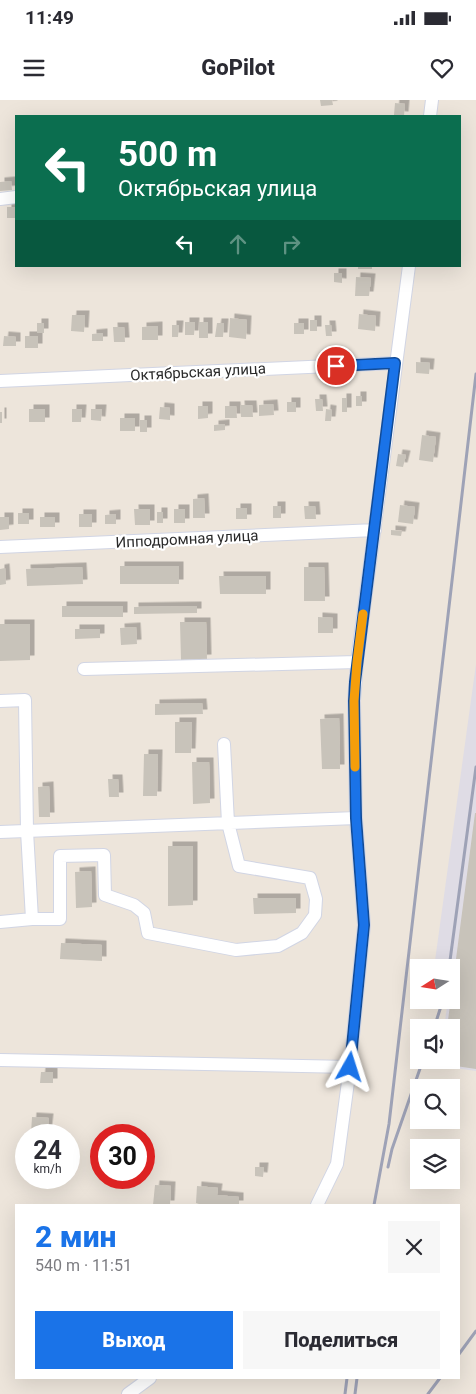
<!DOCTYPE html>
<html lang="ru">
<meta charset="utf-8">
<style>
:root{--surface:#fff;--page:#f7f7f7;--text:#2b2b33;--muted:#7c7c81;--accent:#1a73e8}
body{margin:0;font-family:Roboto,sans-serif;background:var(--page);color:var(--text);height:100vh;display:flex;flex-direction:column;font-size:19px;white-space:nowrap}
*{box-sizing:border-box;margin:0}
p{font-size:16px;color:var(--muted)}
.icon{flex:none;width:28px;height:28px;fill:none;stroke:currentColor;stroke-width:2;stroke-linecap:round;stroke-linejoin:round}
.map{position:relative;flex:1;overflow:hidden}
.details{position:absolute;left:15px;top:1104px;width:445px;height:175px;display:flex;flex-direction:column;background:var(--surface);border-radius:0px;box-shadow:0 5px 20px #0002}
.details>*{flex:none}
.guide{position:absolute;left:15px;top:15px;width:446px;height:152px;border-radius:0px;box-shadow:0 5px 20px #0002;background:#0b6e4f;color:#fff;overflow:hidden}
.needle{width:32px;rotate:258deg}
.fabs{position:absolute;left:410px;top:859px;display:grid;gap:10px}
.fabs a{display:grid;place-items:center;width:50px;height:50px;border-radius:0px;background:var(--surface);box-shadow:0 5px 20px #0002;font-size:25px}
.speed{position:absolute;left:15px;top:1024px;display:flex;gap:10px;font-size:25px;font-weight:700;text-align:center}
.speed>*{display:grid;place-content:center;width:65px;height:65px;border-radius:50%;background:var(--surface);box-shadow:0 5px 20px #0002;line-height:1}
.speed small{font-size:12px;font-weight:400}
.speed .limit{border:8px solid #d22;background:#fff;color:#111}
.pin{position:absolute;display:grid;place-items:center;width:42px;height:42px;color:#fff;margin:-21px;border:2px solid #fff;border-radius:50%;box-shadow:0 1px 5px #0007}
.me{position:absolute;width:55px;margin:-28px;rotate:6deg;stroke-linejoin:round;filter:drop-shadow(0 0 4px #0008)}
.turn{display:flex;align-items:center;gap:18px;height:105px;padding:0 20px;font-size:22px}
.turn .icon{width:65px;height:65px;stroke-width:2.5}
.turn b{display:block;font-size:35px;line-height:42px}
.lanes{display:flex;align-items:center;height:48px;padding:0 20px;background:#0003;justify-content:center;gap:25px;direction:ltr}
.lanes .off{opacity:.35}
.round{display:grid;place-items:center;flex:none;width:52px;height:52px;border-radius:0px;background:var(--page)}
.head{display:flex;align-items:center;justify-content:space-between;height:85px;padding:0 20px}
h1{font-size:30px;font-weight:800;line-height:38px;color:var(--accent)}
.primary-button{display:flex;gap:10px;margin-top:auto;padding:10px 20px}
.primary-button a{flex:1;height:58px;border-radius:0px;background:var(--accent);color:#fff;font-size:20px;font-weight:800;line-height:58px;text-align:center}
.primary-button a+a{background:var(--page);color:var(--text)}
.status{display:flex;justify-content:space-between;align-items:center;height:35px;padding:0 25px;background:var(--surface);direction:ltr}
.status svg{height:14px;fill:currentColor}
header{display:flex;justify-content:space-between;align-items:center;height:65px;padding:0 20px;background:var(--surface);font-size:22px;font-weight:800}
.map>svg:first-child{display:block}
</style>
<div class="status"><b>11:49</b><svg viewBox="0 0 49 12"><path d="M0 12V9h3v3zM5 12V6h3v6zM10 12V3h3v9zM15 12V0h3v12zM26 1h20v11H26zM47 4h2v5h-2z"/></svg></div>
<header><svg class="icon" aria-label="menu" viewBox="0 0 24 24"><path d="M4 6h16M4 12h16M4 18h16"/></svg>GoPilot<svg class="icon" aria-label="heart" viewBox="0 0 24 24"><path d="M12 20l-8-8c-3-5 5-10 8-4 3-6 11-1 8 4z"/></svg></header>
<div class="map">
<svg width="476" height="1294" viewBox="0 0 476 1294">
<defs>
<filter id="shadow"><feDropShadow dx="4.5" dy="-4.5" stdDeviation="0" flood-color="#0004"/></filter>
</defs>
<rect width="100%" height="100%" fill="#ede5db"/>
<!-- industrial -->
<path fill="#dfdce5" d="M476,564V971L440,966V960H451V928L444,927L448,900H451V868H434Z"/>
<!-- building -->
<path fill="#c8c3ba" filter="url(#shadow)" d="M320,0H332L333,5L321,6Z
M395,3L405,4L404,16L394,15Z
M11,81L12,90L0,91V82Z
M7,107H16V118H7Z
M358,166H372V169H358Z
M334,173H342V183L334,182Z
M356,177L371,178L369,196H355Z
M359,214L376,216L375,231L358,229Z
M72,215H85L84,232L71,231Z
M230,218L247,220L246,239L229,237Z
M310,220H317V231H310Z
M185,222H195L194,235H185Z
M199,222H208V238H199Z
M37,223H44V233H37Z
M217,223H224L223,237H215Z
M294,223H304V234H294Z
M172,225H179L178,237H172Z
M325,225H331L332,236H326Z
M158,226V240H142V227Z
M113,227H124L125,242H114Z
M103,233V241H92V234Z
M4,236L16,237V246H3Z
M25,236H38V248H25Z
M416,262L430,263L429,274L416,273Z
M356,296H362V306H356Z
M342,298H347V312H342Z
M315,299H322L323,311H316Z
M287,302H296V312H287Z
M273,304L274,315L259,316V305Z
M240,305H252L253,317H241Z
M198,306H208V318L198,319Z
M225,306H236L237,318H225Z
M160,307L170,308V320L159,319Z
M29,309H45V322H29Z
M72,309H82L81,322H72Z
M91,309H102L101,321L91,320Z
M326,309L332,310L331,321H325Z
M0,312H2V323H0Z
M120,318H135V331H120Z
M140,320H147V332H140Z
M225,324V330L214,331V325Z
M422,335L436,337L433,362L419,360Z
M398,354L406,355L403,367L396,366Z
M204,398L205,418H193V399Z
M400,405L415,407L413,424L398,422Z
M273,406H281V418H273Z
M304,406H315L316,419H305Z
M236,408H247V419H236Z
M134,409H150V425H135Z
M174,409H185V423H174Z
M157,412H163V423H157Z
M18,413H29V424H18Z
M79,414H92V427H79Z
M116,414V424H105V415Z
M0,417H9V429L0,430Z
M40,417H55V427H40Z
M391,430L402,431L401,436L391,435Z
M120,466H179V484H120Z
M82,467L83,484L27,486L26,469Z
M304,467H324L325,501H304Z
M5,468L6,484L0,485V469Z
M219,476H266V494H220Z
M62,506H123V517H62Z
M197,506V513L134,514V507Z
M318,517L333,518V533H318Z
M180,522H206L207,559L181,560Z
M0,524H30V560L0,561Z
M136,527L137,544L121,545L120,528Z
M75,529H100V538L75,539Z
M202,603L203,614L155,615V604Z
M339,618L340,669H322L320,619Z
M175,622H192L191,653H175Z
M144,654H158L157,696H143Z
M192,662H209L210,703L193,704Z
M108,679H118L119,697H109Z
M49,686L50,717H39L38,687Z
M475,713H476V969L442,964V960H451V928H447Z
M168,746H193V805L168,806Z
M91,771L92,807L76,808L75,772Z
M253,798H296V813L254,814Z
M61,843L102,845V861L60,859Z
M41,972H53V983H40Z
M32,1017L49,1018L47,1035L31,1033Z
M255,1067H264L263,1077L255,1076Z
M155,1085L171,1086L170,1105H153Z
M197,1086L218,1088L217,1095L239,1097V1105H202L196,1103Z"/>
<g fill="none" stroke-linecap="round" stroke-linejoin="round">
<!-- minor casing -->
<g stroke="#d1d5e4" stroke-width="14">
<path id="minor" d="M430,16L432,0
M0,99L16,97
M0,281L395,263
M0,447L375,430
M84,569L357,562
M0,601L25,600L27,731L32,819H60V756L104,755L105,795L134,805L144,813L148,833L236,850L278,846L302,833L315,815L316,799L310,778L239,766L228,723L224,644
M0,732L356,718
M0,822L32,819
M0,960L350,967
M317,1105L337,1064L350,967L364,825L356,718L354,601L357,562L409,166
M128,1294L150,1278"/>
</g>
<!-- minor -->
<use href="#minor" stroke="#fff" stroke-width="12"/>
<!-- rail -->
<path stroke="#9ea2b6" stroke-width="3" d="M449,868L476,667
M434,928L443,900
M388,1067L392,1049L423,960
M374,1105L389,1024L476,274
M459,1254L476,1231
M345,1294L347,1278
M355,1294L357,1278
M428,1294L440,1278"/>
</g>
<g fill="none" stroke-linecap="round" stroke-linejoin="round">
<!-- route casing -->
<g stroke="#114b97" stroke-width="12">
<path id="route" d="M336,266L395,263L355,582L354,601L356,718L364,825L350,967"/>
</g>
<!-- route -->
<use href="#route" stroke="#1a73e8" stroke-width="9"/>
<!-- slow -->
<path stroke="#f59e0b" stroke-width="9" d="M355,667L354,601L357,562L363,514"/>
</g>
<g text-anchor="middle" stroke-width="4.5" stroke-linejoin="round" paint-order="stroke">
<!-- street labels -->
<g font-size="15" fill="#2a2a2a" stroke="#fff">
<text transform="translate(198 272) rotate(-3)" y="5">Октябрьская улица</text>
<text transform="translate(187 439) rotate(-3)" y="5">Ипподромная улица</text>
</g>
</g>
</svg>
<div class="fabs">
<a><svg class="needle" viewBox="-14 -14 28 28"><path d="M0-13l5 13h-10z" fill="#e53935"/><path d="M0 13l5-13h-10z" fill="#7c7c81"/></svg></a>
<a><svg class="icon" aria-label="sound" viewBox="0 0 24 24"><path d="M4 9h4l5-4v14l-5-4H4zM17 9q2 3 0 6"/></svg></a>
<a><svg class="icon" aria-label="search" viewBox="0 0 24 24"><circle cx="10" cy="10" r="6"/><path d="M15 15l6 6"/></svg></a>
<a><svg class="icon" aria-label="layers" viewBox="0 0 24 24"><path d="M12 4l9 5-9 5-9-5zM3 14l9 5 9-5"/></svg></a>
</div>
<div class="speed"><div>24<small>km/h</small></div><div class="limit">30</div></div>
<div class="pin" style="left:336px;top:266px;background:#d93025"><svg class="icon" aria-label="arrive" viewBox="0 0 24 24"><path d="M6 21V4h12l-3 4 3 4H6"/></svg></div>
<svg class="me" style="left:350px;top:967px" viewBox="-20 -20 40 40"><path d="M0-17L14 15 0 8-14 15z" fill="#1a73e8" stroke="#fff" stroke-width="4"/></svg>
<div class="guide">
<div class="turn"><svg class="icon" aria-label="left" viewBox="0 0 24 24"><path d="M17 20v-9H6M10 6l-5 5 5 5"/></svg><div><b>500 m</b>Октябрьская улица</div></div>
<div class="lanes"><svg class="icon" aria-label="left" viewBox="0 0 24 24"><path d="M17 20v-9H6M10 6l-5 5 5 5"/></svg><svg class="icon off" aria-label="ahead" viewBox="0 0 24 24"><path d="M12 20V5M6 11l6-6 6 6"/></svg><svg class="icon off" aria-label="right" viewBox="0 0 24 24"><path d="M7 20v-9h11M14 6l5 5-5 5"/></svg></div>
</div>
<section class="details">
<div class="head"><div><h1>2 мин</h1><p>540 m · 11:51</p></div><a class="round"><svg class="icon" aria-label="close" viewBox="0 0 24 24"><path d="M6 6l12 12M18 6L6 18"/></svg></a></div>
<div class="primary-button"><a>Выход</a><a>Поделиться</a></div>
</section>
</div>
